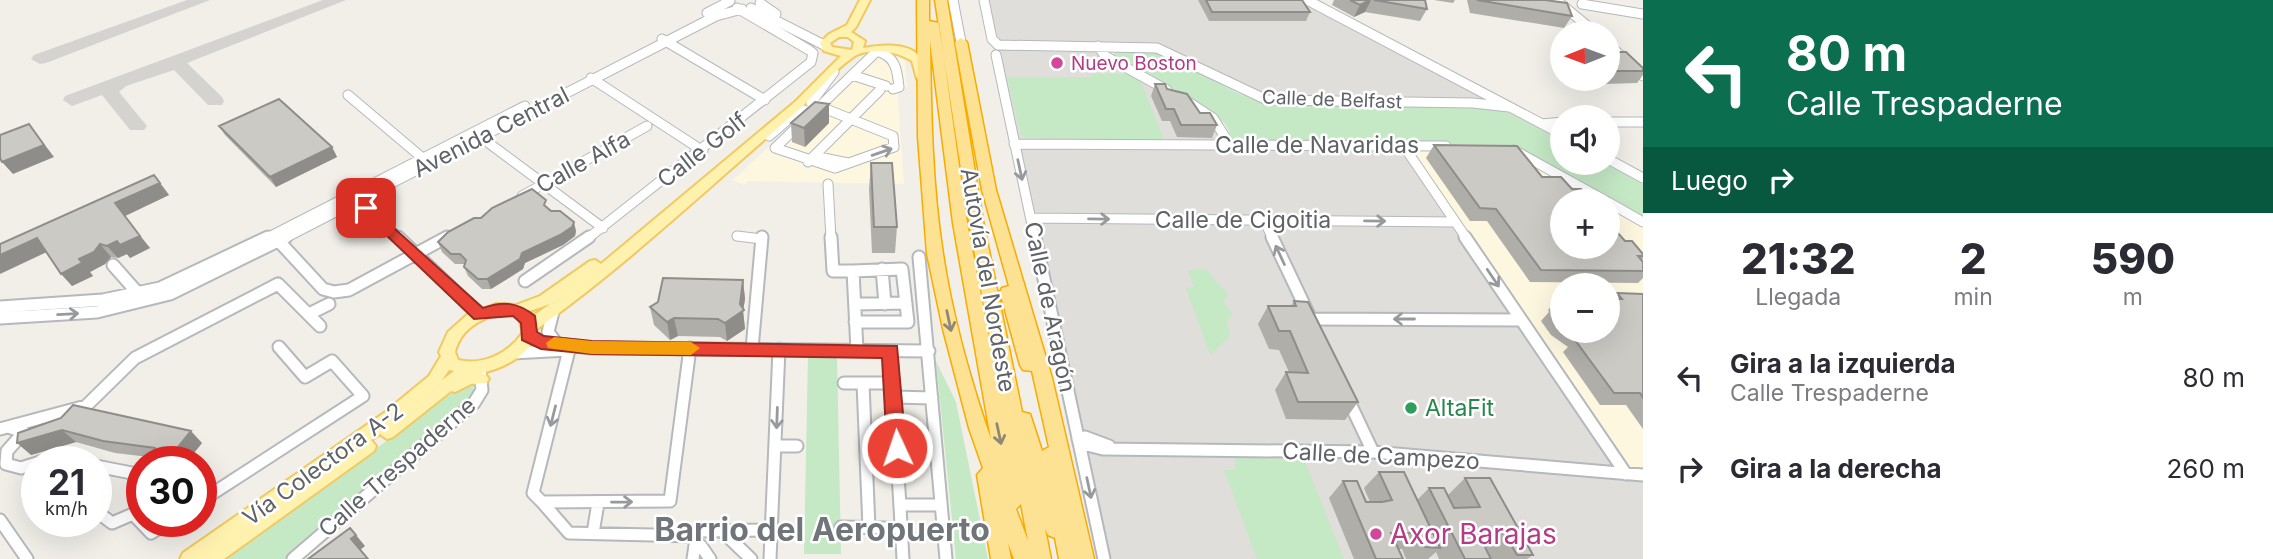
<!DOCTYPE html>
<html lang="es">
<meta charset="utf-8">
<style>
:root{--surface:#fff;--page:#f2f2f3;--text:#2b2b33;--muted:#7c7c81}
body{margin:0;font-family:Inter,sans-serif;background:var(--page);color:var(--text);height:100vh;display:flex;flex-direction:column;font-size:26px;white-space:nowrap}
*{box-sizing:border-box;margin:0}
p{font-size:23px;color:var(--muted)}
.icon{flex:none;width:38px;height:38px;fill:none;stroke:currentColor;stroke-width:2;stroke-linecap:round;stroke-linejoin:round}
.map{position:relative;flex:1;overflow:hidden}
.panel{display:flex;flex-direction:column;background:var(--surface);width:630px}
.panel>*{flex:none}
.banner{background:#0b6e4f;color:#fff;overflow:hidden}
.needle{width:46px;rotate:269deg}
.buttons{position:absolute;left:1550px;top:21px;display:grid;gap:14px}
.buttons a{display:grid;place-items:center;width:70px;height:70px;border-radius:50%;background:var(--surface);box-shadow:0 7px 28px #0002;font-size:35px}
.speed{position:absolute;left:21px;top:446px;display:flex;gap:14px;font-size:35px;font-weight:700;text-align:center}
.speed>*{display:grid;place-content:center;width:91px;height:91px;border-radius:50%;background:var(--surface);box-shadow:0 7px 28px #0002;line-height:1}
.speed small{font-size:18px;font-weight:400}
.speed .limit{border:10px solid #d22;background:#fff;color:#111}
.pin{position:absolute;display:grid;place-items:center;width:60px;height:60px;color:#fff;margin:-30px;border-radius:14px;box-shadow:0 4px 10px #0006}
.me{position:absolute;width:77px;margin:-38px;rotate:357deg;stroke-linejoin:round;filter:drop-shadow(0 0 5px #0008)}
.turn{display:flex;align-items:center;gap:24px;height:147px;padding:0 28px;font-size:32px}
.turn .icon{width:91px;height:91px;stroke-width:2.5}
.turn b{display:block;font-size:49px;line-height:60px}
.then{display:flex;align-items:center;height:66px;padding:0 28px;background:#0003;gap:14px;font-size:26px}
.eta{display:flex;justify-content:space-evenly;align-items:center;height:119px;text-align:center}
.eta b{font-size:42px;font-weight:800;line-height:49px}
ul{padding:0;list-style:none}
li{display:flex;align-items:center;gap:21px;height:91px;padding:0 28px}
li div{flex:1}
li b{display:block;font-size:26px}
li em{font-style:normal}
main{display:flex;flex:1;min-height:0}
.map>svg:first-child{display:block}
</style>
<main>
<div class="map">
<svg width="1643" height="559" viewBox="0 0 1643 559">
<rect width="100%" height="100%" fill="#f1efe8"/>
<!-- commercial -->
<path fill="#fef7e0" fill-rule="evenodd" d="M874,49L890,53L905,61L907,87L898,90V101L904,184L748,181L744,185L733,180Z
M1403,145L1498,146L1606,201H1563V247H1608V202L1643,222V475L1626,474ZM1563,285H1608V331H1563Z"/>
<!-- industrial -->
<path fill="#e0deda" d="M984,0H1307L1509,107L1280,101L1165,50L1086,47L1205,111L1230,145H1403L1626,473L1643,475V559H1104Z"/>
<!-- green -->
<path fill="#c5e8c5" d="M1118,51L1164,53L1237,93L1262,102L1499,108L1563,141V163H1604L1643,184V216L1510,145L1234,141L1225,124L1209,109L1115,58L1112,55Z
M1091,74H1130L1140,79L1164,140L1026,138L1021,135L1007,77H1091Z
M1188,270H1207L1229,296L1223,300L1233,316L1227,320L1230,336L1210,355L1186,288L1194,287Z
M808,356L837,357L841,554H804Z
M936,361L956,402L988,559H956Z
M473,383L474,395L287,559H225L452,393Z
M1235,458L1304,459L1344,559H1257L1224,470H1235Z"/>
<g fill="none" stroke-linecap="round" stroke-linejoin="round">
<!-- taxiway -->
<path fill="#d4d3d0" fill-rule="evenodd" d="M187,0H210L46,63L40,64L31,59L34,55Z
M323,0H346L187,63L222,97L224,101L222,105H208L174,70L126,86L119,92L147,126L144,130H130L102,95L72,106L63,100L65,96Z"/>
<!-- minor-far1 casing -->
<g stroke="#b5b8bc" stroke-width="11">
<path id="minor-far1" d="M953,0L961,42
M984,0L992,39L998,45L1157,48L1267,100L1473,103L1509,107
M1307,0L1563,135
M1556,0L1596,33
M760,3L776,14
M1582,4L1643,14
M751,8L826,46
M707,13L730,1
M662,39L765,100
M1608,44L1643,76
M1098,46L1105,56L1167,90
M996,55L1035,239
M852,75L886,86
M591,78L703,151
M348,95L426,161
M1184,99L1213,118L1230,145
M819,107L877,51C896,57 897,69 899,87L893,89
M1608,122H1643
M801,123L775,148L835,168L894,147L893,136L811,103L834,72
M1542,124L1563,122
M769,136L800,109L819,114
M490,144L603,228
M1014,144L1446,146
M1403,145L1467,239
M1514,150L1606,201
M814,156L848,163
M1608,159L1643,178
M808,162L880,90
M828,184L831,239
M522,196L647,126
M1608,202L1643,222
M367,208L400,239
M1031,218L1455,222
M1264,220L1273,239
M737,236L762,239
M275,237L277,239
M265,239L525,106
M283,239L716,16L742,9
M444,239L449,236
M587,239L811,62L813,53L809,50L737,8"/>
</g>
<!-- minor casing -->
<g stroke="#b5b8bc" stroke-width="15">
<path id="minor" d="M275,237L323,289L334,292L349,290L447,237
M398,237L480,315
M831,237L833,271H853L857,350
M1035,237L1104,559
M1272,237L1308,313
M1465,237L1626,474
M919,257L946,559
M113,265L136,291
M882,269L885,304
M853,271L902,269L908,322H855
M525,281L589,237
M855,304L906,303
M0,307L103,300L160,288L268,237
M554,308L548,332L557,344
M309,314L329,304
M0,318L97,312L170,294L286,237
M1310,319L1521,320
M528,335L541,342L591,348L929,351
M752,349L762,237
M569,350L533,493L542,502L670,501L690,348
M891,351L903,559
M512,353L568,350
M844,383H863
M894,397L932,398
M1347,397L1373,452
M8,427L24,432L7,451L6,464L21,468L37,463
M0,429L86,406L135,358L278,284L320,326
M1078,439L1085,437L1109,446
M1079,443L1103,449L1373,452L1643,475
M775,446H797
M897,448H935
M39,462L53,458L75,462
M96,466L142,475
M201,501L363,396L332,361L305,377L279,347
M542,502L569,533L693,536L697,531L771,530
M900,505H936
M96,511L112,523L133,514L151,533L169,522
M0,520L27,559
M841,527L901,528
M869,528L863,383H893
M722,531L751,559
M593,533L598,503
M701,546L710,559
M293,559L474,403L482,390L480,371
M693,559L697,531
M770,559L779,349"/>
</g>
<!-- major casing -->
<g stroke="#f2c960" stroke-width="4">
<path id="major" d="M860,0H870L856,27L851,32L865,41L863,48C880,45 912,41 922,60C925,64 925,72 927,77L925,79H917L912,61C897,51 867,46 852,58C831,72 814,97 794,114C710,186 628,264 537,329C534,353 503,369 481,373L486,375L489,379L486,383L471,384L455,392L451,391L393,437L387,439L380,434L371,440L376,446L374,451L224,559H180L183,553L384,413L429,376L441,356L439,352L448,332L467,315L496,304L516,305L540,296L590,261L595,260L601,264L796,101L841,56L824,51L820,43L829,34L847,25ZM839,37H848L854,42L852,50L832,47L830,43ZM576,286L533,316L530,311L550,304ZM496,314L514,315L519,319L523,332C509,353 484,366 458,360L455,352C460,331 477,321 496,314ZM449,370L454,371L442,380Z"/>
</g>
<!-- highway casing -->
<g stroke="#f9ab00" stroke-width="3">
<path id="highway" d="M917,0H929V21L939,23L967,223L996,373L969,221L935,0H947L983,221L1022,412L1030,414L1042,451L1049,447L1032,371L1023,370L1020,365L1000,292L1002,288L1009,286L982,190L955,42L961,38L967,42L996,190L1052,378L1094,559H1059L1055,538L1048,535L1045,529L1051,559H1014L1008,543L1011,559H991L977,475L983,468L969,428L943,329L927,254L918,137ZM930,41L953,223L991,439C971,382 952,314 943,254C932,184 931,112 930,41ZM1021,504L1028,541L1016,509Z"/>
</g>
<!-- minor-far1 -->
<use href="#minor-far1" stroke="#fff" stroke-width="9"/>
<!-- minor -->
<use href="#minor" stroke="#fff" stroke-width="11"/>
<!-- major -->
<use href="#major" fill="#fff2af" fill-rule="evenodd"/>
<!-- highway -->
<use href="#highway" fill="#fde293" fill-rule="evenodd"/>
</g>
<!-- wall -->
<path fill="#afaea9" d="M1198,0H1302L1310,12L1306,21H1209Z
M1334,0H1425L1427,9L1420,21L1365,12L1354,17L1332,5Z
M1434,0H1455L1453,3Z
M1467,0H1545L1572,16L1564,28L1470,13Z
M1608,52L1643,68V75L1637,83L1604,84L1599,79H1608Z
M1155,84L1167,89L1217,125L1212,138L1177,137L1170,121H1162L1151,96Z
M829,104V123L805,147L792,142L791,123Z
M219,126L332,147L337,157L276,187L225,135Z
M1434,145L1542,177L1572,189L1625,241L1643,254V259L1641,260L1643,262V278L1638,283L1530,282L1487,221H1470L1426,158Z
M871,163L897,227L895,253H872L869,189Z
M160,183L169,195L125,216L150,248L130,258L127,254L118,258L111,257L105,264L90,272L93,276L72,286L47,252Z
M549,209L576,231L575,236L563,245L525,263L523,269L491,289H482L468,276L464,267L465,265L464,264H455L442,252L438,242L481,218Z
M743,280L745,299L743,310L745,329L727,341L720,337L678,336L670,340L654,325L650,307Z
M1617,293L1643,294V429L1626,405H1600L1563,352L1568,347L1551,335L1541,321L1549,312L1548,310L1559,297H1563V331H1608L1612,299Z
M1294,301L1358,402L1345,420L1286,419L1275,390L1286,372H1289L1279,350L1269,349L1258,324L1268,306H1291Z
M61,418L202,443L189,459L158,458L115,453L76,442L31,455Z
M1379,472L1417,500L1429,488L1448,495L1465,478L1533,555L1527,559H1439L1436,552L1428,559H1406L1402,549H1398L1403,559H1354L1329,498L1343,481L1366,502H1370L1364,488Z"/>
<!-- shaded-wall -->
<path fill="#8f8d8a" d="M1371,0L1365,12L1354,17L1360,5Z
M829,104V123L805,147L804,128Z
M29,124L54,157L13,174L2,162Z
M332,147L337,157L276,187L270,177Z
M160,183L169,195L125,216L115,203Z
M574,222L576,231L575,236L563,245L525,263L523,269L491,289L487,279L522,253Z
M140,236L150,248L130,258L127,254L118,258L107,246L117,241Z
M37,238L49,251L0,274V255Z
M100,244L111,257L105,264L90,272L93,276L72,286L61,274Z
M743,280L745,299L743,311L745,329L727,341L725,323Z
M674,318L678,336L670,340L667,322Z
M62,430L76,442L31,455L17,443Z
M191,431L202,443L189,459V462H178V447Z
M356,535L365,546L360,550L351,539Z"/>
<!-- building -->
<path fill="#cccac5" stroke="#8f8d8a" stroke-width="2" d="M1206,0H1302L1310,12H1212Z
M1350,0H1370L1360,5Z
M1374,0H1425L1427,9Z
M1477,0H1545L1567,3L1572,16Z
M1608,52H1626L1643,68V71H1614L1608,66Z
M1155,84H1165L1167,89L1187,94L1200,113H1210L1217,125H1181L1174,109H1166Z
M279,99L332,147L270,177L219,126Z
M815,102L829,104L804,128L791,123Z
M29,124L44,145L2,162L0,158V135Z
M1434,145L1517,146L1542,177H1561L1572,189H1581L1591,201H1563V247H1608V222L1625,241H1632L1643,254V256H1638L1643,262V271L1541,270L1496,209L1480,208Z
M871,163H892L897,227H874Z
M154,175L160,183L115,203L140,236L120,245L117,241L107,246L100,244L94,252L79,259L82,263L61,274L37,238L0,255V244Z
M532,189L546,200L544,205L551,211H560L574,222L572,227L560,235L522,253L520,259L487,279H478L464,267L466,260L460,254H451L438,242L448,232L474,218H481L492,208Z
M663,278L743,280L740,304L744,310L725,323L718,319L674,318L667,322L650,307L658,302Z
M1617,293L1643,294V398L1640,393H1614L1575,340L1581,335L1575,331H1608V299H1622Z
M1294,301L1308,302L1358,402H1298L1286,372L1308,373L1290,331H1279L1268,306H1296Z
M1552,309H1563V323L1562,322Z
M73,405L191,431L178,447V462H158L155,448L103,441L62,430L17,443L18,433L61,418Z
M1379,472H1404L1440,548L1425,547L1418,533H1391L1403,559H1376L1343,481H1357L1366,502H1382L1392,500Z
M1465,478H1490L1533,555H1517L1504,532L1477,531L1491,559H1465L1429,488H1444L1454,508L1480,507Z
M350,528L356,535L351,539L368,559H308Z"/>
<!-- one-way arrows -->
<defs><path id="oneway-shaft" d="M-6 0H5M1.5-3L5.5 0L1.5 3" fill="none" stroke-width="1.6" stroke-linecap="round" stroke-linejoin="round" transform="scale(1.75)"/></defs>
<g stroke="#979a9d">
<use href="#oneway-shaft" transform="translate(882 152) rotate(-19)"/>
<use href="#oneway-shaft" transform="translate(1020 170) rotate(78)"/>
<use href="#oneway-shaft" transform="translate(1099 219) rotate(1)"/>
<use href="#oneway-shaft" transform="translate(1375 221) rotate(1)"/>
<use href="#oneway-shaft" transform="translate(1280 255) rotate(-115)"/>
<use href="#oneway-shaft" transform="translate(1493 278) rotate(56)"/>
<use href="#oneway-shaft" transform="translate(68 314) rotate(-3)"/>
<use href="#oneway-shaft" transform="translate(1404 319) rotate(-180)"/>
<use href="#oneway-shaft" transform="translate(553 416) rotate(104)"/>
<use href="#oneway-shaft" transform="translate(777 418) rotate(92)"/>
<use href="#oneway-shaft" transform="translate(1089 488) rotate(78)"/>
<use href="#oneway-shaft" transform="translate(622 502) rotate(-1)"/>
</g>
<g stroke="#8e8975">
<use href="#oneway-shaft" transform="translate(949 321) rotate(78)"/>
<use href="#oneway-shaft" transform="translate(999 434) rotate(78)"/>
</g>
<!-- route -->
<path fill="#ea4335" stroke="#982c22" stroke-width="2" d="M366,203L483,308C503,301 518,302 535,316L537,332L544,336L592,341L897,346L906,448L903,453H890L887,448L882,358L592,354L541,349L522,340L521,323L513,316L474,319L361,211V204Z"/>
<!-- slow -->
<path fill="#f59e0b" d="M554,337L592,341L691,342L700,348L691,355L592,354L548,348L546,343Z"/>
<!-- markers -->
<g fill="#d1479c" stroke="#fff" stroke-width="2.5">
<circle cx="1057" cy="63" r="7"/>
<circle cx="1376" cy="534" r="7"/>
</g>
<circle fill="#2e9e5b" stroke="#fff" stroke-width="2.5" cx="1411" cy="408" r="7"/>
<g text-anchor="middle" stroke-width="5" stroke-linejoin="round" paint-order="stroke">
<!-- far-hotel labels -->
<g font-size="19" fill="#b23c85" stroke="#fff" text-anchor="start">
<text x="1071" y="70">Nuevo Boston</text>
</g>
<!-- far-street labels -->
<g font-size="19" fill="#5f6368" stroke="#fff">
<text transform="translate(1332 99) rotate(2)" y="7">Calle de Belfast</text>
</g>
<!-- street labels -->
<g font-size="23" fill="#5f6368" stroke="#fff">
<text transform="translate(491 132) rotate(-27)" y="8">Avenida Central</text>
<text x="1317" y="153">Calle de Navaridas</text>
<text transform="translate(702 150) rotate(-38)" y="8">Calle Golf</text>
<text transform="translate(583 162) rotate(-29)" y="8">Calle Alfa</text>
<text x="1243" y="228">Calle de Cigoitia</text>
<text transform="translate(988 280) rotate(80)" y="8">Autovía del Nordeste</text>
<text transform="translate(1050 307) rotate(78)" y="8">Calle de Aragón</text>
<text transform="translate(1381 456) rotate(3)" y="8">Calle de Campezo</text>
<text transform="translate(323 464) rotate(-36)" y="8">Vía Colectora A-2</text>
<text transform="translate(397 467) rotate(-41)" y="8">Calle Trespaderne</text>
</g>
<!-- leisure labels -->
<g font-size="23" fill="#27864d" stroke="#fff" text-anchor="start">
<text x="1425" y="416">AltaFit</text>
</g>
<!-- near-hotel labels -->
<g font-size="28" fill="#b23c85" stroke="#fff" text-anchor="start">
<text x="1390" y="544">Axor Barajas</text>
</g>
<!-- near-quarter labels -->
<g font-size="32" font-weight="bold" fill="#70757a" stroke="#fff">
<text x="822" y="541">Barrio del Aeropuerto</text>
</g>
</g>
</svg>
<div class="buttons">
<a><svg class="needle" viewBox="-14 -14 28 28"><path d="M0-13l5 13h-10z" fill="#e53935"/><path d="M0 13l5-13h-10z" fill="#7c7c81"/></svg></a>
<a><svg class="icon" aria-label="sound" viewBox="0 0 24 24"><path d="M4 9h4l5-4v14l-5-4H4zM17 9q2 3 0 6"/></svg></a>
<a>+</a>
<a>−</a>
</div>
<div class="speed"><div>21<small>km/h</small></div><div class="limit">30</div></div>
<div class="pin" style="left:366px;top:208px;background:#d93025"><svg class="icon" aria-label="arrive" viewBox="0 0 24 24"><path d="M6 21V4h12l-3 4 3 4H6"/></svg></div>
<svg class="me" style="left:897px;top:448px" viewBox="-20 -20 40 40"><circle r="17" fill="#ea4335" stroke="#fff" stroke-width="3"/><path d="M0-11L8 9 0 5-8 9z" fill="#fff"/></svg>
</div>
<section class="panel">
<div class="banner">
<div class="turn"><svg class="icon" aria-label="left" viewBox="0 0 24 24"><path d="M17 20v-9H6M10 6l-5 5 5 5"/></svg><div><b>80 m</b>Calle Trespaderne</div></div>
<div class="then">Luego<svg class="icon" aria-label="right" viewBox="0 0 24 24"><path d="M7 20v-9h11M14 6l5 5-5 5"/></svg></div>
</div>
<div class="eta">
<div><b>21:32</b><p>Llegada</p></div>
<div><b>2</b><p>min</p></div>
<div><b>590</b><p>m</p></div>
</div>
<ul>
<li><svg class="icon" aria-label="left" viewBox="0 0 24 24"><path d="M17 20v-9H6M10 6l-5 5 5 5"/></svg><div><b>Gira a la izquierda</b><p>Calle Trespaderne</p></div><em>80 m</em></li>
<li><svg class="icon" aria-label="right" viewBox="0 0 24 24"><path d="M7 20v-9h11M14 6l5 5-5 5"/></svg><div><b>Gira a la derecha</b></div><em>260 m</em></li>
</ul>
</section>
</main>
